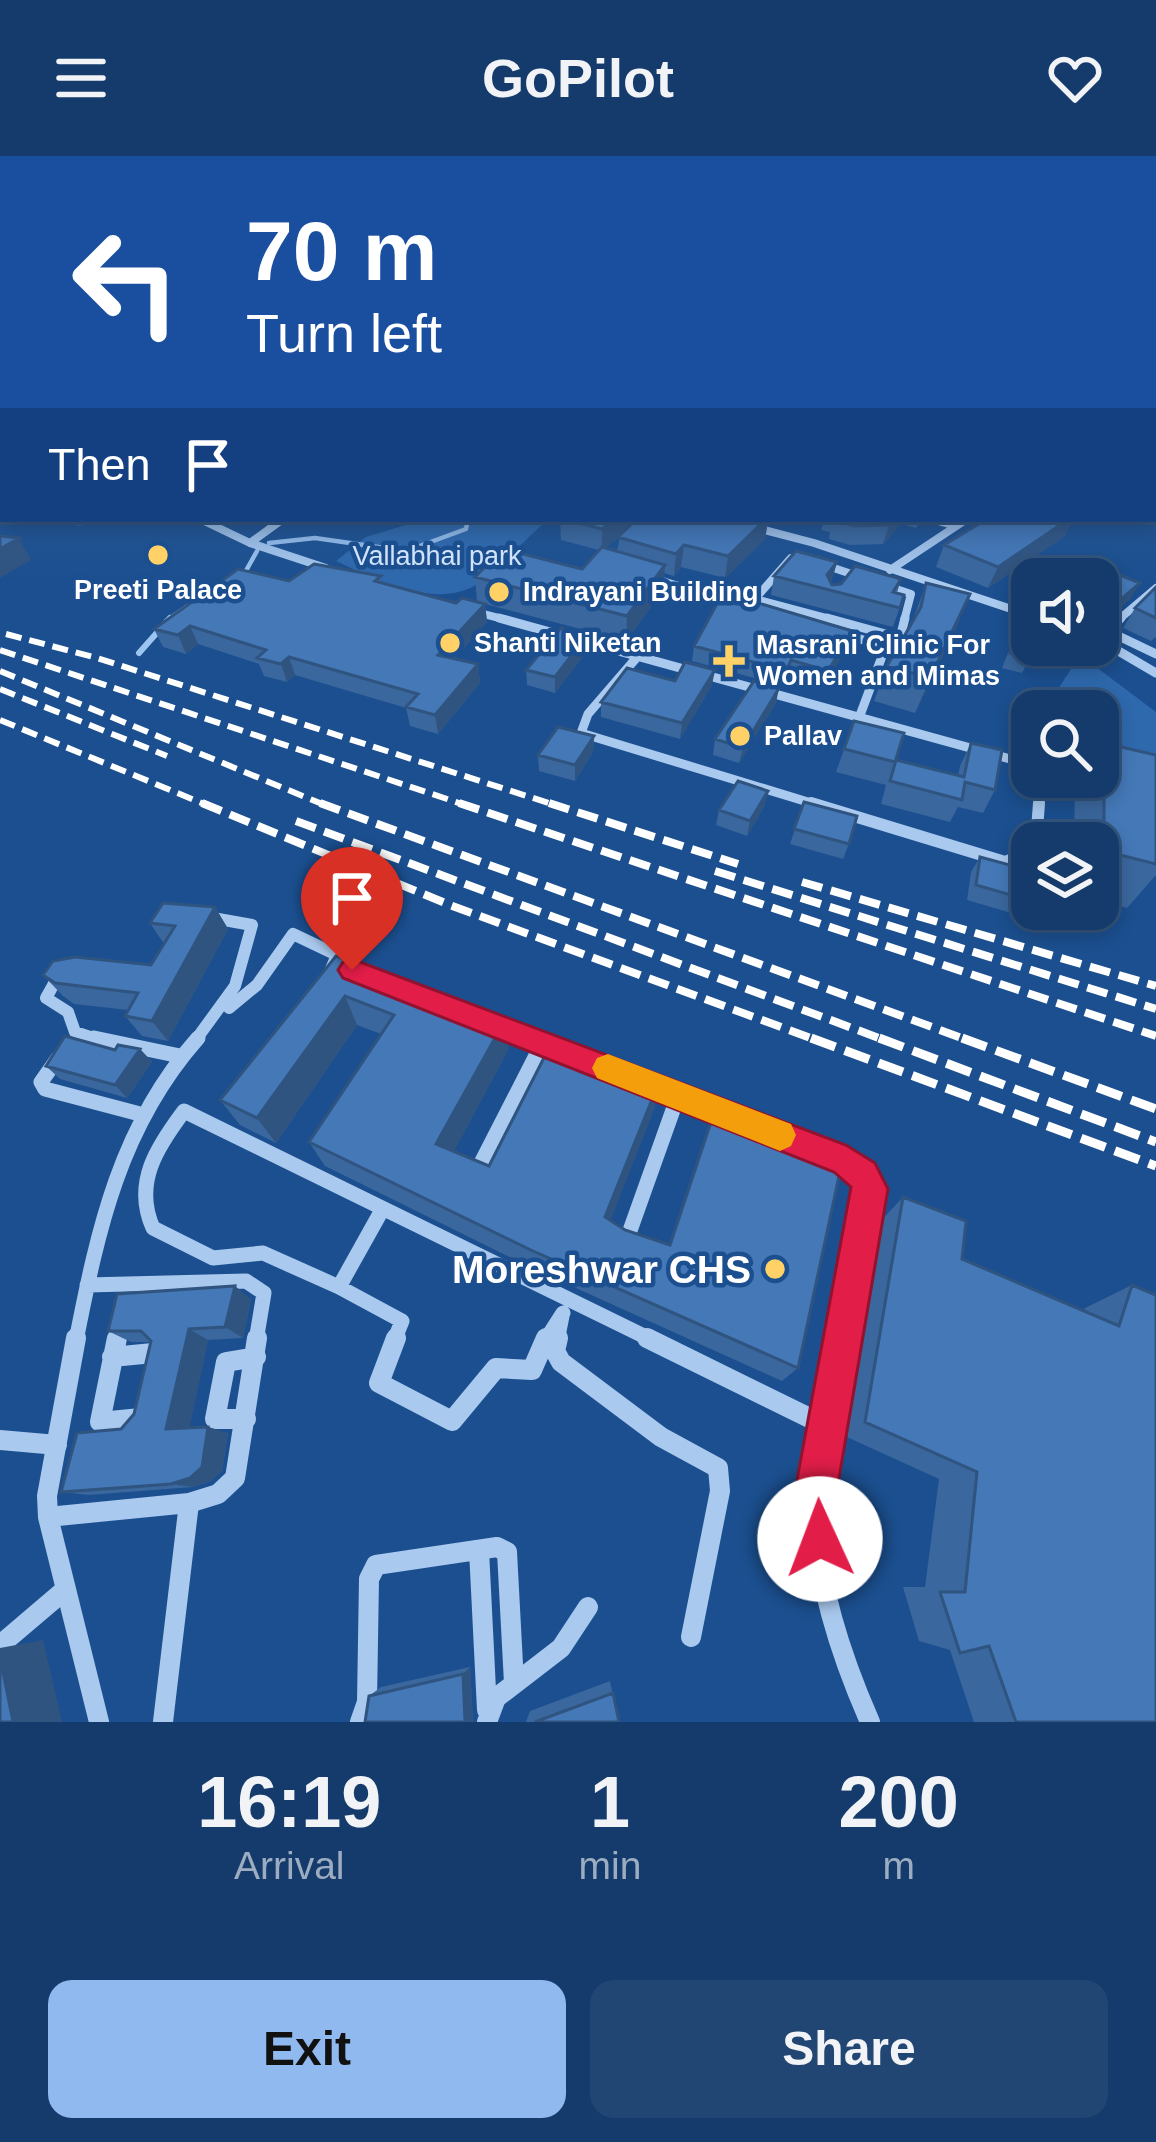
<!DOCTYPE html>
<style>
:root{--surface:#143b6b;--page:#214673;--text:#f1f3f6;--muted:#9dadc1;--line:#33557e;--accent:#90b9f0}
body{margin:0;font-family:Arial,sans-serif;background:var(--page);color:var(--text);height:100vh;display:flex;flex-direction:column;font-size:45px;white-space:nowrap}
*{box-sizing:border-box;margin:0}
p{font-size:39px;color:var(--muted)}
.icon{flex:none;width:66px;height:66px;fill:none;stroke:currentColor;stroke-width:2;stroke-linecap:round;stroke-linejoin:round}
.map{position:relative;height:1566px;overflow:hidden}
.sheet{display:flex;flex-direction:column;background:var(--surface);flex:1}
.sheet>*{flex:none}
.guide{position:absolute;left:0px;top:0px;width:1158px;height:366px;box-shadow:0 6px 18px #0003,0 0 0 3px var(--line);background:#1a4fa0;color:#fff;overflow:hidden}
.buttons{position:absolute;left:1011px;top:402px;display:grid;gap:24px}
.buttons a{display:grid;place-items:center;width:108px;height:108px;border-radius:24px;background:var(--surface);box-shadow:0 6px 18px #0003,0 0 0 3px var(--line);font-size:60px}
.pin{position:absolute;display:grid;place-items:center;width:102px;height:102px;color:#fff;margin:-123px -51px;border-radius:50% 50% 50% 0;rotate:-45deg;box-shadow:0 0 12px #0007}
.pin .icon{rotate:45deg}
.me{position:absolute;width:132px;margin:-66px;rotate:358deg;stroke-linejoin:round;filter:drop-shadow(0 0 9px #0008)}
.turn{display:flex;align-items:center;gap:42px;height:252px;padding:0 48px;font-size:54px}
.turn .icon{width:156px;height:156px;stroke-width:2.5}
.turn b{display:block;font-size:84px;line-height:102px}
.then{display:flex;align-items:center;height:114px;padding:0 48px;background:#0003;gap:24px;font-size:45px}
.eta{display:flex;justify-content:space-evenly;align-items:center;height:204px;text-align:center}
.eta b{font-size:72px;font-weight:700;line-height:84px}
.primary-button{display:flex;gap:24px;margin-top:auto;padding:24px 48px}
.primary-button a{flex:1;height:138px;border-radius:24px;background:var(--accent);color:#111;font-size:48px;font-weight:700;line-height:138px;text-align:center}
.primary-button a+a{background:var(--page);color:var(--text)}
header{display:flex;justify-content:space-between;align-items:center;height:156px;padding:0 48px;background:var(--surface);font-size:54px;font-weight:700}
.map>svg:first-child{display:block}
</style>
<header><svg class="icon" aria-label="menu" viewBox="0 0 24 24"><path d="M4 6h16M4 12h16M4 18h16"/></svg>GoPilot<svg class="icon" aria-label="heart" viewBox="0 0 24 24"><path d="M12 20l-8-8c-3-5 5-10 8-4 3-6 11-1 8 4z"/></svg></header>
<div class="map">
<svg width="1156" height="1566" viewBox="0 0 1156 1566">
<rect width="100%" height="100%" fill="#1b4f8f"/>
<!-- green -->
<path fill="#2e69ad" d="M425,363H549C527,381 499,413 479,427C438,455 376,424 336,405L366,381Z
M1080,499L1156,556V598L1098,602V555H1044Z"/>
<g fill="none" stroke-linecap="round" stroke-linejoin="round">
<!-- stream-far1 -->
<path stroke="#9cc4f0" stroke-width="4.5" d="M269,387L315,382L406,395L466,373L468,363
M243,420L257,395
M166,465L189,449"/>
<!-- stream -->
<path stroke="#9cc4f0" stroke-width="6" d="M139,497L170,462"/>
<!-- street-far4 -->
<path stroke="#a9c9ee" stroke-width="8" d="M200,363L250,387L326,412
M723,363L814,387L1032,460
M931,363L956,370
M250,387L283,363
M890,414L967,363
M652,422L753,452
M472,455L510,465
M838,465L755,443L791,402H804L911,438L904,465
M1117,465L1156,432"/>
<!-- street-far3 -->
<path stroke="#a9c9ee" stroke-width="9" d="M499,462L1032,609
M827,462L900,482L905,462
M1108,475L1156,498
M836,476L877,488L884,495L859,562
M1098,482L1121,462
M1098,483L1156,517
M638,500L588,558L581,577L821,650
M1039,650L1041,621"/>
<!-- street-far2 -->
<path stroke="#a9c9ee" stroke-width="12" d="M811,647L1005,706L1032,695
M1036,687L1039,647
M60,817L46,842L68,856L75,876L102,885
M229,852L257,829L293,778L337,799L331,813
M493,867L540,885
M195,885L235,830L252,769L207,761"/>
<!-- street-far1 -->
<path stroke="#a9c9ee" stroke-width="15" d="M94,882L180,900
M532,882L564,895
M58,902L41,926L45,933L140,958
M644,926L726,958
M750,968L846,1005L871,1033L843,1185
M478,1013L543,886
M382,1054L339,1131L263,1097L213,1102L153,1072C133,1027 157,991 184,955L654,1185
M627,1083L678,940
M87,1129L246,1125L264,1137L256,1185
M339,1131L402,1165L394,1185
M76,1185C98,1073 120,970 198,882
M117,1185L121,1164
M545,1185L563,1157
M557,1185L562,1160"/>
<!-- street -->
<path stroke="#a9c9ee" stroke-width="20" d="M76,1182L47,1340L48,1361L99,1566
M117,1182L100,1266L141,1262
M396,1182L379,1227L452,1265L496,1212L532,1214L546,1182
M558,1182L555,1195L561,1206L661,1281L718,1312L720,1335L691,1481
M647,1182L826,1270
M844,1182C834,1233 816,1288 815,1339C813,1416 840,1498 870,1566
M112,1201L153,1197L158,1203
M246,1263H215L226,1206L256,1201
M0,1284L57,1289
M189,1347L218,1338L235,1322L257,1182
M48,1361L189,1347L163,1566
M479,1394L487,1554
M0,1489L66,1433
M360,1566L367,1546L369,1423L376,1409L497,1391L507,1396L514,1527
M487,1566L496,1542L561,1492L588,1451"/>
<!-- rail-far2 -->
<path stroke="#fff" stroke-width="6" stroke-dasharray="16 8" stroke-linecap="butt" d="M6,478L97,502L558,650
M0,494L468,650
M0,515L327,650
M0,533L167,600
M0,564L209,650"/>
<!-- rail-far1 -->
<path stroke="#fff" stroke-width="8" stroke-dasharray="21 9" stroke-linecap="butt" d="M202,647L450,749L819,885
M320,647L970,885
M459,647L1156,880
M549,647L738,708
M296,665L887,885
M715,715L1156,853
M802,726L1156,830"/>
<!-- rail -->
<path stroke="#fff" stroke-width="9" stroke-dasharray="26 10" stroke-linecap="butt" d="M811,882L1156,1010
M879,882L1156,986
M962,882L1156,953"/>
</g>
<!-- wall -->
<path fill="#3a679d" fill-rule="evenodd" d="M36,363H92L81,370Z
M560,363H782L777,369L768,366L765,383L725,422L681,411L674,420L664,417L663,434L626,485L485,448L487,466L454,503L478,508L480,527L438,578L410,570L406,552L295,519L287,526L264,520L259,508L198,488L186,498L163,491L154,473L289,425L381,420L382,426L456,447L477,446L475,421L582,413L599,394L561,384ZM620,380L617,395L605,392Z
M824,363H922L916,372L901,368L883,388L850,389L829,383L830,376L821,374Z
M1065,380L988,432L936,411L944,389Z
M837,406L831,426L832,429L901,423L897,437L904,439L893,471L771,439L774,420Z
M1098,423L1131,442L1103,466L1098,463Z
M926,427L956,473L915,557L874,545L887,510L913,464Z
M1156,431V481L1151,485L1123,472L1135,452Z
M1024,457L1030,502L1022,517L1002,512Z
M694,490L848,491L823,530L787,519L783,530L692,505Z
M587,495L555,537L527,529L526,514Z
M675,525L712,529L680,583L601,561V546Z
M776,547L739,607L713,599L715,583Z
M854,565L896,604L958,620L960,610L971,587L995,634L983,657L958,651L950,666L881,648L886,629L836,616Z
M594,580L593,596L575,625L539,615L538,599Z
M1104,587L1156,599V719L1127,752L1098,744V687H1074L1075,631L1082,621H1098V596Z
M768,635L764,651L747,680L716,669L719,654Z
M804,646L849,688L843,703L790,688Z
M980,701L1032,715V753H1043L1035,764L967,744L971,716Z
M215,751L228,773L168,885L142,880L125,860L128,854L74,848L63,840L43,819L151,809L164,788L150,767Z
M336,800L504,866L508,894L454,995L489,1010L659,926L654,953L610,1064L625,1074L670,1089L762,976L798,1212L782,1225L536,1114L325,1010L309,986L381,878L357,869L276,987L240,969L220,944Z
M140,893L152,906L127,942L60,923L46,910L115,894Z
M903,1041L962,1103L1084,1155L1085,1152L1132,1129L1156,1566H974L950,1494L919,1485L903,1431H925L939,1323L838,1277L877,1069Z
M251,1143L243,1182L208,1184L189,1272L228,1277L222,1315L211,1325L193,1331L89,1339L61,1336L134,1258L150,1186H131L108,1175Z
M470,1511L473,1566H365L369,1540L381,1531Z
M610,1525L619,1566H526L530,1555Z"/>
<!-- shaded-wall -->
<path fill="#305480" d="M77,363H92L81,370Z
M614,363H639L602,395V373Z
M766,363H768L765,383L725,422L728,400Z
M894,363H902L901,368L883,388L889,369Z
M1069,363H1073L1065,380L988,432L998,411Z
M19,382L31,404L0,422V393Z
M684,389L681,411L674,420L676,398Z
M837,406L832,424L825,433L827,419Z
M665,409L663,434L626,485L627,460Z
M1140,427L1131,442L1103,466L1112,451Z
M970,438L956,473L915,557L930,522Z
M485,448L487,466L441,517L438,499Z
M190,470L198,488L186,498L178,479Z
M852,475L848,491L823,530L828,515Z
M587,479V495L555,537V521Z
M289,501L295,519L287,526L281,508Z
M478,508L480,527L438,578L435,559Z
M715,514L712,529L680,583L682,567Z
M779,532L776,547L739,607L743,592Z
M594,580L593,596L575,625V609Z
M768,635L764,651L747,680L750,665Z
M215,751L228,773L168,885L152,865Z
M345,840L357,869L276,987L257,962Z
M504,866L508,894L445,1012L436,988Z
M140,893L152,906L127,942L115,929Z
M659,926L654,953L604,1082L605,1061Z
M235,1130L251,1143L243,1182L225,1171Z
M189,1173L208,1184L188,1279L166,1273Z
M208,1271L228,1277L222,1315L211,1325L193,1331L171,1328Z
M43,1484L62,1566H13L0,1501V1492Z
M470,1511L473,1566H465L463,1518Z"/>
<!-- building -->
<path fill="#4478b7" stroke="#305480" stroke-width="3" d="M1155,239H1156L1155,309Z
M3,291V345L0,344V293Z
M564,363H614L602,373Z
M637,363H766L728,400L684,389L676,398L618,381Z
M834,363H894L889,369L855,370L833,364Z
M987,363H1069L998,411L944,389Z
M0,380L19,382L0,393Z
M602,391L665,409L627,460L475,421L503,393L582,413Z
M796,395L837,406L827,419L832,429L841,428L855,410L901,423L893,436L904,439L900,452L774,420Z
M314,408L381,420L375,425L456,447L462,442L485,448L438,499L478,508L435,559L406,551L418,538L289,501L281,508L257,502L266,494L190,470L178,479L154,473L238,413L289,425Z
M1107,414L1140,427L1112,451L1098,445V423H1091Z
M926,427L970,438L930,522L887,510L921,451Z
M1156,431V462L1135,452Z
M719,444L751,450L755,446L852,475L828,515L791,504L786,515L694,490Z
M1024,457L1032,459V489H1034L1030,502L1010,497Z
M561,472L587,479L555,521L526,514Z
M685,506L715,514L682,567L601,546L627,512L675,525Z
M754,525L779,532L743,592L715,583Z
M854,565L904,577L895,606L844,593Z
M558,571L594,580L575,609L538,599Z
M971,587L1002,594L995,634L965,626L962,644L890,625L896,604L964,621Z
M1104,587L1156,599V708L1104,695Z
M738,625L768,635L750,665L719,654Z
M804,646L857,660L849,688L794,673Z
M980,701L1032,715V745L976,729Z
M163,747L215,751L152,865L125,860L138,837L55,827L43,819L53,805L75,801L151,809L175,770L150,767Z
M336,800L504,866L436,988L489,1010L553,884L659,926L605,1061L625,1074L670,1089L717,948L765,966L762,976L842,1006L798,1212L533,1095L309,986L394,859L345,840L257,962L220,944Z
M65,880L115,894L118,889L140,893L115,929L46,910Z
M903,1041L966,1065L962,1103L1119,1170L1132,1129L1156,1139V1566H1016L989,1490L960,1497L940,1436H965L977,1316L865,1266Z
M235,1130L225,1171L189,1173L166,1273L208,1271L202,1311L190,1322L171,1328L61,1336L77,1277L121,1273L134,1258L151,1185L141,1175H108L117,1138Z
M0,1501L13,1566H0Z
M463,1518L465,1566H365L369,1540Z
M613,1537L619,1566H535Z"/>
<!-- sky -->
<linearGradient id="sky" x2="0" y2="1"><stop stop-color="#0f2b4f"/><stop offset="0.48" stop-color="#39639b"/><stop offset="1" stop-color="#39639b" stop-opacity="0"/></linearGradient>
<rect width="1156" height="424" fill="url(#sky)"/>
<!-- route -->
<path fill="#e11d48" stroke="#92132f" stroke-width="3" d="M352,803L846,989L875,1007L888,1033L836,1340L842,1383L836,1399L820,1405L805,1399L794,1340L851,1031L834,1016L343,822L338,814L343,806Z"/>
<!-- slow -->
<path fill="#f59e0b" d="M608,898L791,968L796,979L791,990L780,995L597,922L592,912L597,902Z"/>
<!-- markers -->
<g fill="#ffd166" stroke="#1b4f8f" stroke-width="4.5">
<circle cx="158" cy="399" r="12"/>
<circle cx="499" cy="436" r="12"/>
<circle cx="450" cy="487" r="12"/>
<path d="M723 487h12v12h12v12h-12v12h-12v-12h-12v-12h12z"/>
<circle cx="740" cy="580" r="12"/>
<circle cx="775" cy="1113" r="12"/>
</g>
<g text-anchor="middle" stroke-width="9" stroke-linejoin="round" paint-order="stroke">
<!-- far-park labels -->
<g font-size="27" fill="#cfe3fa" stroke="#1b4f8f">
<text x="437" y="409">Vallabhai park</text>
</g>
<!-- far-poi labels -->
<g font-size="27" font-weight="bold" fill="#fff" stroke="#1b4f8f" text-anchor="start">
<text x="158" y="443" text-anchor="middle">Preeti Palace</text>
<text x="523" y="445">Indrayani Building</text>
<text x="474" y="496">Shanti Niketan</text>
<text x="756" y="498">Masrani Clinic For<tspan x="756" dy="31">Women and Mimas</tspan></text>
<text x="764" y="589">Pallav</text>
</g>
<!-- near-poi labels -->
<g font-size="39" font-weight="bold" fill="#fff" stroke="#1b4f8f" text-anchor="end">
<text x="751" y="1127">Moreshwar CHS</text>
</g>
</g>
</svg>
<div class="buttons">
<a><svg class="icon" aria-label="sound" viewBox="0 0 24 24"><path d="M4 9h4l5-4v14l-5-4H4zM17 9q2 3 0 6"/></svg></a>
<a><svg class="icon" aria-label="search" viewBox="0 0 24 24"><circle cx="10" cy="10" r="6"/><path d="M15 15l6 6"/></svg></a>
<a><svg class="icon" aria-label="layers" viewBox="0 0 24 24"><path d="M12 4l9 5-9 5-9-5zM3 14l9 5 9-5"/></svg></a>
</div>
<div class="pin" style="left:352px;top:814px;background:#d93025"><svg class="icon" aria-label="arrive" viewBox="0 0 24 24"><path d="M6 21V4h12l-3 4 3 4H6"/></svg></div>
<svg class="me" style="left:820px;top:1383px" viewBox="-20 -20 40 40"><circle r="19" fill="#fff"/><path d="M0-13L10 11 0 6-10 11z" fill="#e11d48"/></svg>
<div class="guide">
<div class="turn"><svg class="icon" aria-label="left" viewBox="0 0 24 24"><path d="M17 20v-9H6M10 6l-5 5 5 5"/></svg><div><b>70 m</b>Turn left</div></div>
<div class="then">Then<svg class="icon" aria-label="arrive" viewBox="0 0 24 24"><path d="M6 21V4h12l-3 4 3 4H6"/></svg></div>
</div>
</div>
<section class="sheet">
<div class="eta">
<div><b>16:19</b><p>Arrival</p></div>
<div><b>1</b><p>min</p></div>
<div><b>200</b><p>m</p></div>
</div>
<div class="primary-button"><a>Exit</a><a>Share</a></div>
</section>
